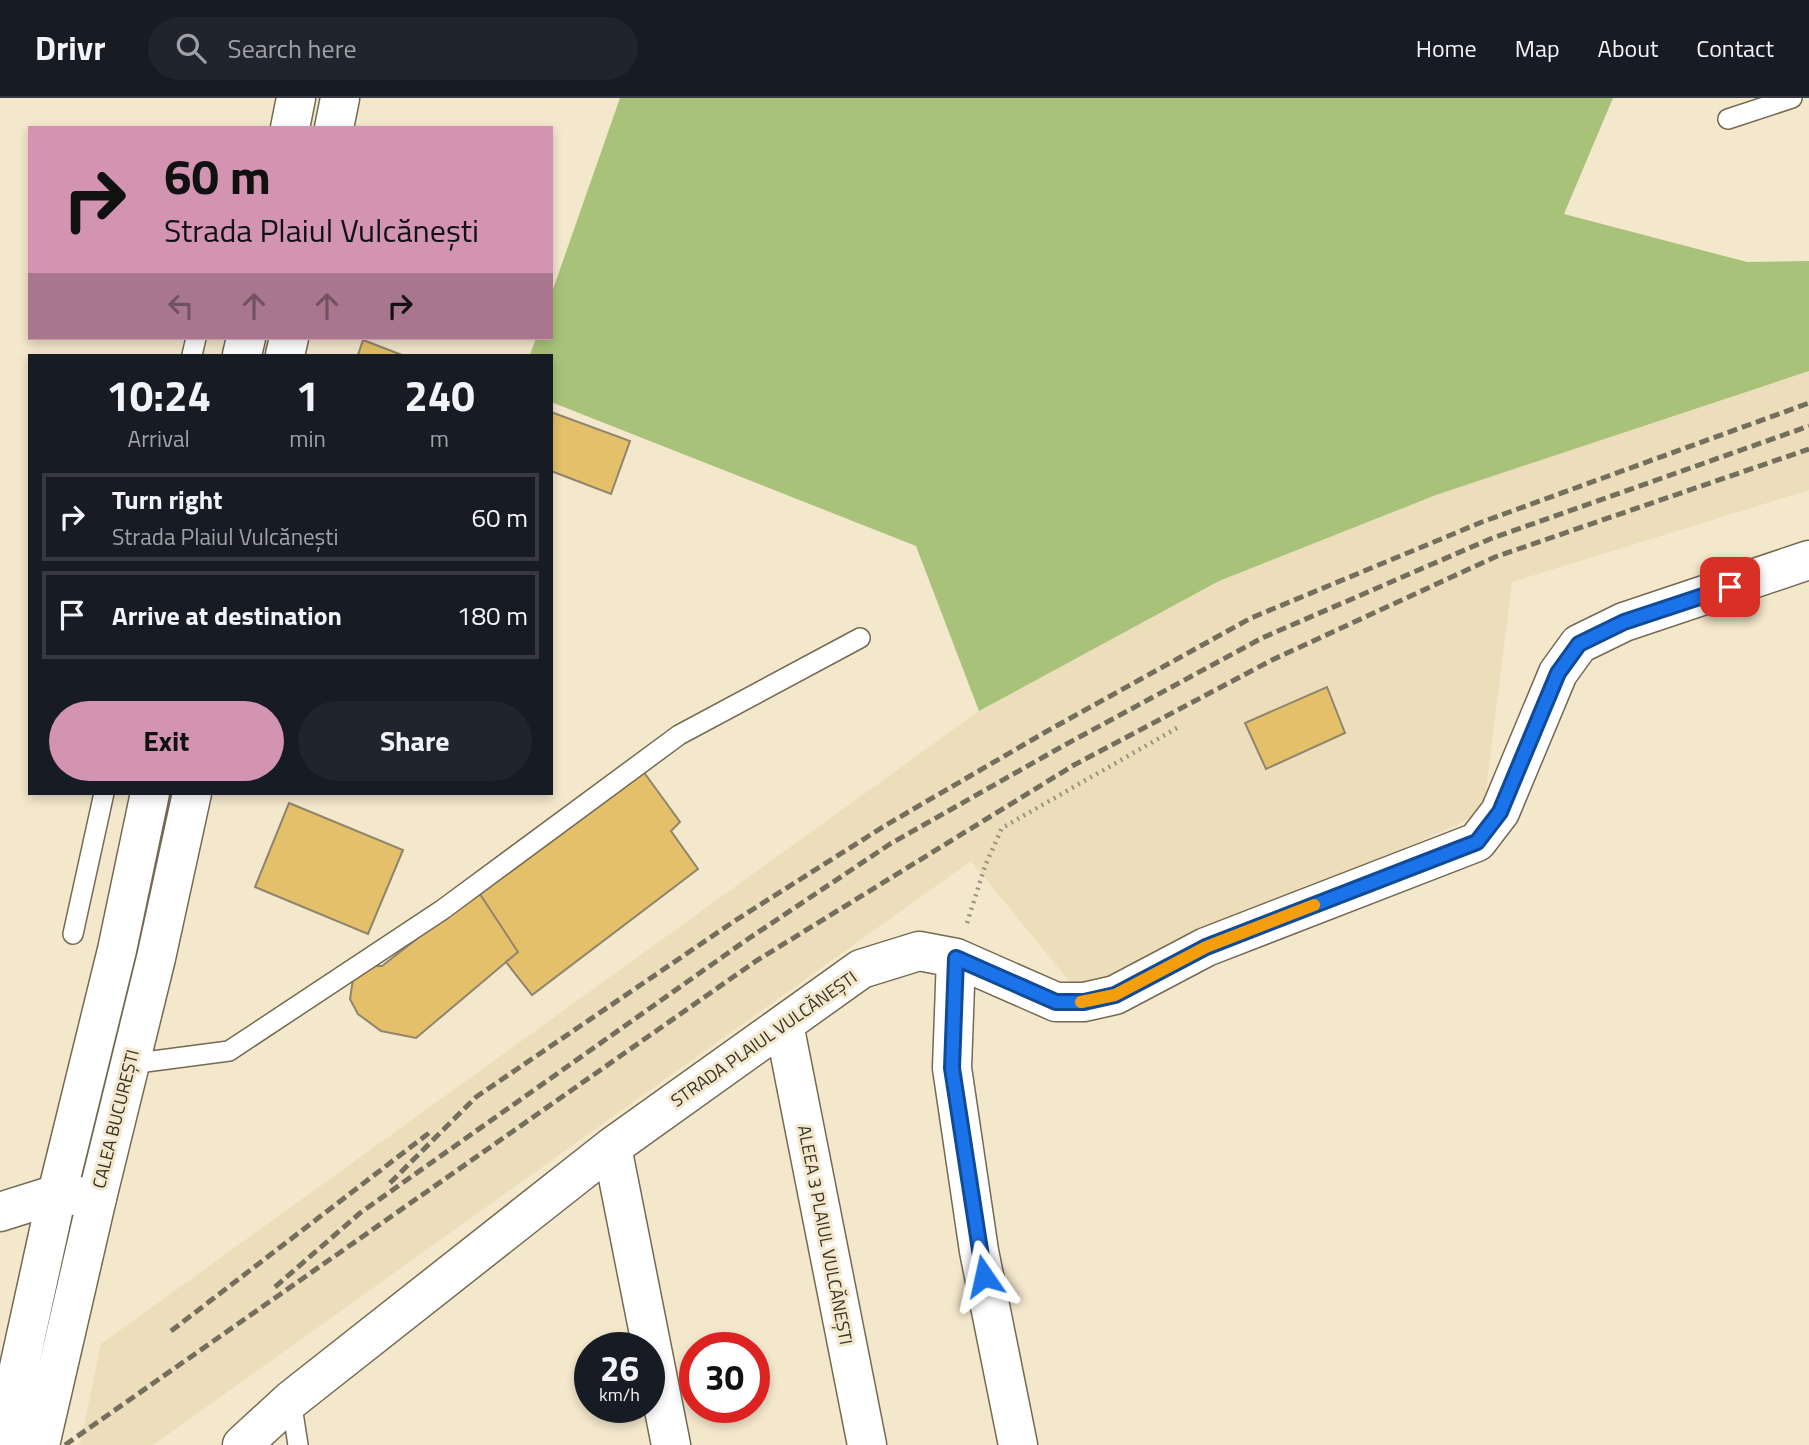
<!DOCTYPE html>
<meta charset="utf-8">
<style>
:root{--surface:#171b24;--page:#20242c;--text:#f1f3f6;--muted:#9ea1a6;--line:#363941;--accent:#d294b1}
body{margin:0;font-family:"Titillium Web",sans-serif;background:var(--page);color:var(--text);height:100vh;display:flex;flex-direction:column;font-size:26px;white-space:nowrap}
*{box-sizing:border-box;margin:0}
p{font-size:23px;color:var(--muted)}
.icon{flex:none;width:38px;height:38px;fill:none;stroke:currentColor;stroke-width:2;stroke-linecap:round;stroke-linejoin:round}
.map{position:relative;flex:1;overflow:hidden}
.panel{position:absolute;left:28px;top:256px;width:525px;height:441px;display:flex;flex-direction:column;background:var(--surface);border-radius:0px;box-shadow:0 4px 10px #0003}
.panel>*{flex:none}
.top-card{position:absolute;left:28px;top:28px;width:525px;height:214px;border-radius:0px;box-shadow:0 4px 10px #0003;background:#d294b1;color:#111;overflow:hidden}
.speed{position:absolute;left:574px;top:1234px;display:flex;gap:14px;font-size:35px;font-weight:700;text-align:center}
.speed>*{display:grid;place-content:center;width:91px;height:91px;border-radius:50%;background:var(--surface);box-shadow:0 4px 10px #0003;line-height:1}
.speed small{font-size:18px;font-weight:400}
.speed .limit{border:10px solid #d22;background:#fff;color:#111}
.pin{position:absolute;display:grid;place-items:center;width:60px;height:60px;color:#fff;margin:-30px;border-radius:14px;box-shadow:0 4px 10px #0006}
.me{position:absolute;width:77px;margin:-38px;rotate:349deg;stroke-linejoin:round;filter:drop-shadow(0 0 5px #0008)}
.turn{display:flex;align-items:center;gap:24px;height:147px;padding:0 21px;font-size:32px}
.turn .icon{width:91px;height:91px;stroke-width:2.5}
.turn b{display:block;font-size:49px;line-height:60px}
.lanes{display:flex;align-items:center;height:66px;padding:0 21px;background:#0003;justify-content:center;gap:35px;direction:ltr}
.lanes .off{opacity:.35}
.eta{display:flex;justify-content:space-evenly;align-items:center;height:119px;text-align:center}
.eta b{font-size:42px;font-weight:700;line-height:49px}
.button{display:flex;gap:14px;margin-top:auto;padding:14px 21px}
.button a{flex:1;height:80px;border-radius:42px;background:var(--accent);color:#111;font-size:28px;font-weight:700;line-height:80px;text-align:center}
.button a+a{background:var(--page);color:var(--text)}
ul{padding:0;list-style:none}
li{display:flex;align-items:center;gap:21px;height:88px;margin:0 14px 10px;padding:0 7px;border:4px solid var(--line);border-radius:0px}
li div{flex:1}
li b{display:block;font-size:26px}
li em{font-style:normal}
header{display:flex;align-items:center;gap:42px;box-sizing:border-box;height:98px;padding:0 35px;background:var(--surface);border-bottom:2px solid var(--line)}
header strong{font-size:33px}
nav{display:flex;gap:38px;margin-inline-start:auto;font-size:24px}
.search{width:490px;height:63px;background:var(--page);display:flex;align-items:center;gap:18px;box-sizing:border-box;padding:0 24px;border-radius:38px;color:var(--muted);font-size:26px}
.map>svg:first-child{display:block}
</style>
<header>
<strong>Drivr</strong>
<div class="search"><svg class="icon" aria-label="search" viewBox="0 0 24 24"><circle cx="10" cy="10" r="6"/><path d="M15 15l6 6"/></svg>Search here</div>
<nav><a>Home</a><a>Map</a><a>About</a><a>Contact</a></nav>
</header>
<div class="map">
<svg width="1809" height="1347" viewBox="0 0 1809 1347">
<rect width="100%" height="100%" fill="#f3e7cc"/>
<!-- built -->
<path fill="#ecddbb" d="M1809,273V392L1512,484L1483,715L1079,895L971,763L153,1347H80L101,1246L979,613L1219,483L1436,397Z"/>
<!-- green -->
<path fill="#a9c27a" d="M620,0H1613L1564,116L1747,164L1809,163V273L1436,397L1219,483L979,613L916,448L551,304V257H530L536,240H551V197Z"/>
<!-- building -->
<path fill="#e4c06a" stroke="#8f856c" stroke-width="2" d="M363,242L402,257H358Z
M551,314L630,343L611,396L551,373Z
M1327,589L1345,635L1266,671L1245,625Z
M643,673L680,724L671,733L698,771L532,897L506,864L518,854L478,793Z
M289,705L403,752L368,836L255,789Z
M478,793L518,854L416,940L381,933L358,916L350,901L353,881L373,868H382Z"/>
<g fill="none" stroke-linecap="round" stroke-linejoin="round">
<!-- lane casing -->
<g stroke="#746a52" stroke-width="22">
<path id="lane" d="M1728,21L1792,0
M192,257L196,240
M73,836L104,695
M130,966L229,953L442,812L679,637L860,540
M291,1302L298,1347"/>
</g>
<!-- street casing -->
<g stroke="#746a52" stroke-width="41">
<path id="street" d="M956,860L952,970L979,1153L1018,1347
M784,926L867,1347
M612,1049L671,1347
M242,1347L291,1302L612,1049L861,871L919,853L956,860L1056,904H1084L1115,897L1206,849L1477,744L1500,714L1558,575L1579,546L1624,524L1809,462"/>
</g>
<!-- secondary casing -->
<g stroke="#746a52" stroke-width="41">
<path id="secondary" d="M0,1114L57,1096L97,1100"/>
</g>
<!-- primary casing -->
<g stroke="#746a52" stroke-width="41">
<path id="primary" d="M290,30L296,0
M334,30L340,0
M242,257L246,240
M285,257L289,240
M2,1347L57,1096L117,852L150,695
M40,1347L97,1100L156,860L192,695"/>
</g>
<!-- path -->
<path stroke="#9a927e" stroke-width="4.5" stroke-dasharray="2 5" stroke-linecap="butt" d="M967,825L985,768L1002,730L1177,630"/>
<!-- lane -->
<use href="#lane" stroke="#fff" stroke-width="19"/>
<!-- street -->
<use href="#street" stroke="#fff" stroke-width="38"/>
<!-- secondary -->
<use href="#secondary" stroke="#fff" stroke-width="38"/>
<!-- primary -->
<use href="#primary" stroke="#fff" stroke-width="38"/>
<!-- rail -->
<path stroke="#746e5d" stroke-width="5" stroke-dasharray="10 5" stroke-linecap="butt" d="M390,1085L476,999L736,822L886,727L1049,632L1251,520L1482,424L1809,305
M275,1189L360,1115L745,843L890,746L1061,649L1262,540L1490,441L1809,328
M171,1233L429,1035
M65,1347L756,863L1074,667L1272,562L1495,459L1809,351"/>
</g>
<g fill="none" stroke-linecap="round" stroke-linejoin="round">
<!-- route casing -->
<g stroke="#114b97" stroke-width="18">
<path id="route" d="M984,1178L952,970L956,860L1056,904H1084L1115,897L1206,849L1477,744L1500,714L1558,575L1579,546L1624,524L1730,489"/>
</g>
<!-- route -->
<use href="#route" stroke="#1a73e8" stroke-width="12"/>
<!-- slow -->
<path stroke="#f59e0b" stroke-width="12" d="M1081,904L1115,897L1206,849L1314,807"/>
</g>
<g text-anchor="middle" stroke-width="6" stroke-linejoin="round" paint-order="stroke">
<!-- street labels -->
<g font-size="18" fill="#363227" stroke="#f3e7cc">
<text transform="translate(764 941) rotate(-35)" y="6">STRADA PLAIUL VULCĂNEȘTI</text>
<text transform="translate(116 1021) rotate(-76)" y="6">CALEA BUCUREȘTI</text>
<text transform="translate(825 1137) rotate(79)" y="6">ALEEA 3 PLAIUL VULCĂNEȘTI</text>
</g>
</g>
</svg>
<div class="speed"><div>26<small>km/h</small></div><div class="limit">30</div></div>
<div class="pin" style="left:1730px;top:489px;background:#d93025"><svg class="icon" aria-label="arrive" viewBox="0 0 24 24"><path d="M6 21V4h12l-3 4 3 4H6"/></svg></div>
<svg class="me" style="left:984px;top:1178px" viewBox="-20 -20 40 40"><path d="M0-17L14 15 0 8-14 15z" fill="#1a73e8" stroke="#fff" stroke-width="4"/></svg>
<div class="top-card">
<div class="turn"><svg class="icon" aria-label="right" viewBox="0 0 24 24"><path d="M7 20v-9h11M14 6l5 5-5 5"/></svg><div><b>60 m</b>Strada Plaiul Vulcănești</div></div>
<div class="lanes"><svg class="icon off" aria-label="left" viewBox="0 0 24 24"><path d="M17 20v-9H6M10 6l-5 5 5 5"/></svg><svg class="icon off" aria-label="ahead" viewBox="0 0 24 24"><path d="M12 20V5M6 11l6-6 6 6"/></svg><svg class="icon off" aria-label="ahead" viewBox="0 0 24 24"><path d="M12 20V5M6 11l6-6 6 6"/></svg><svg class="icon" aria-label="right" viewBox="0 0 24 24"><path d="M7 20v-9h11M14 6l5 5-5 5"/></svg></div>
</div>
<section class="panel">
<div class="eta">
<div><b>10:24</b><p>Arrival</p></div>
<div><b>1</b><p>min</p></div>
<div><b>240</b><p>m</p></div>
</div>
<ul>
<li><svg class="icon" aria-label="right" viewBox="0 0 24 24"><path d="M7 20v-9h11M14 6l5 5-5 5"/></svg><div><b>Turn right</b><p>Strada Plaiul Vulcănești</p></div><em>60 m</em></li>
<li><svg class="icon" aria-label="arrive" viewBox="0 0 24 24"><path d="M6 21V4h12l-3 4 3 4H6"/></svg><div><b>Arrive at destination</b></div><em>180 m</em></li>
</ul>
<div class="button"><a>Exit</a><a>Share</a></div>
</section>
</div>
